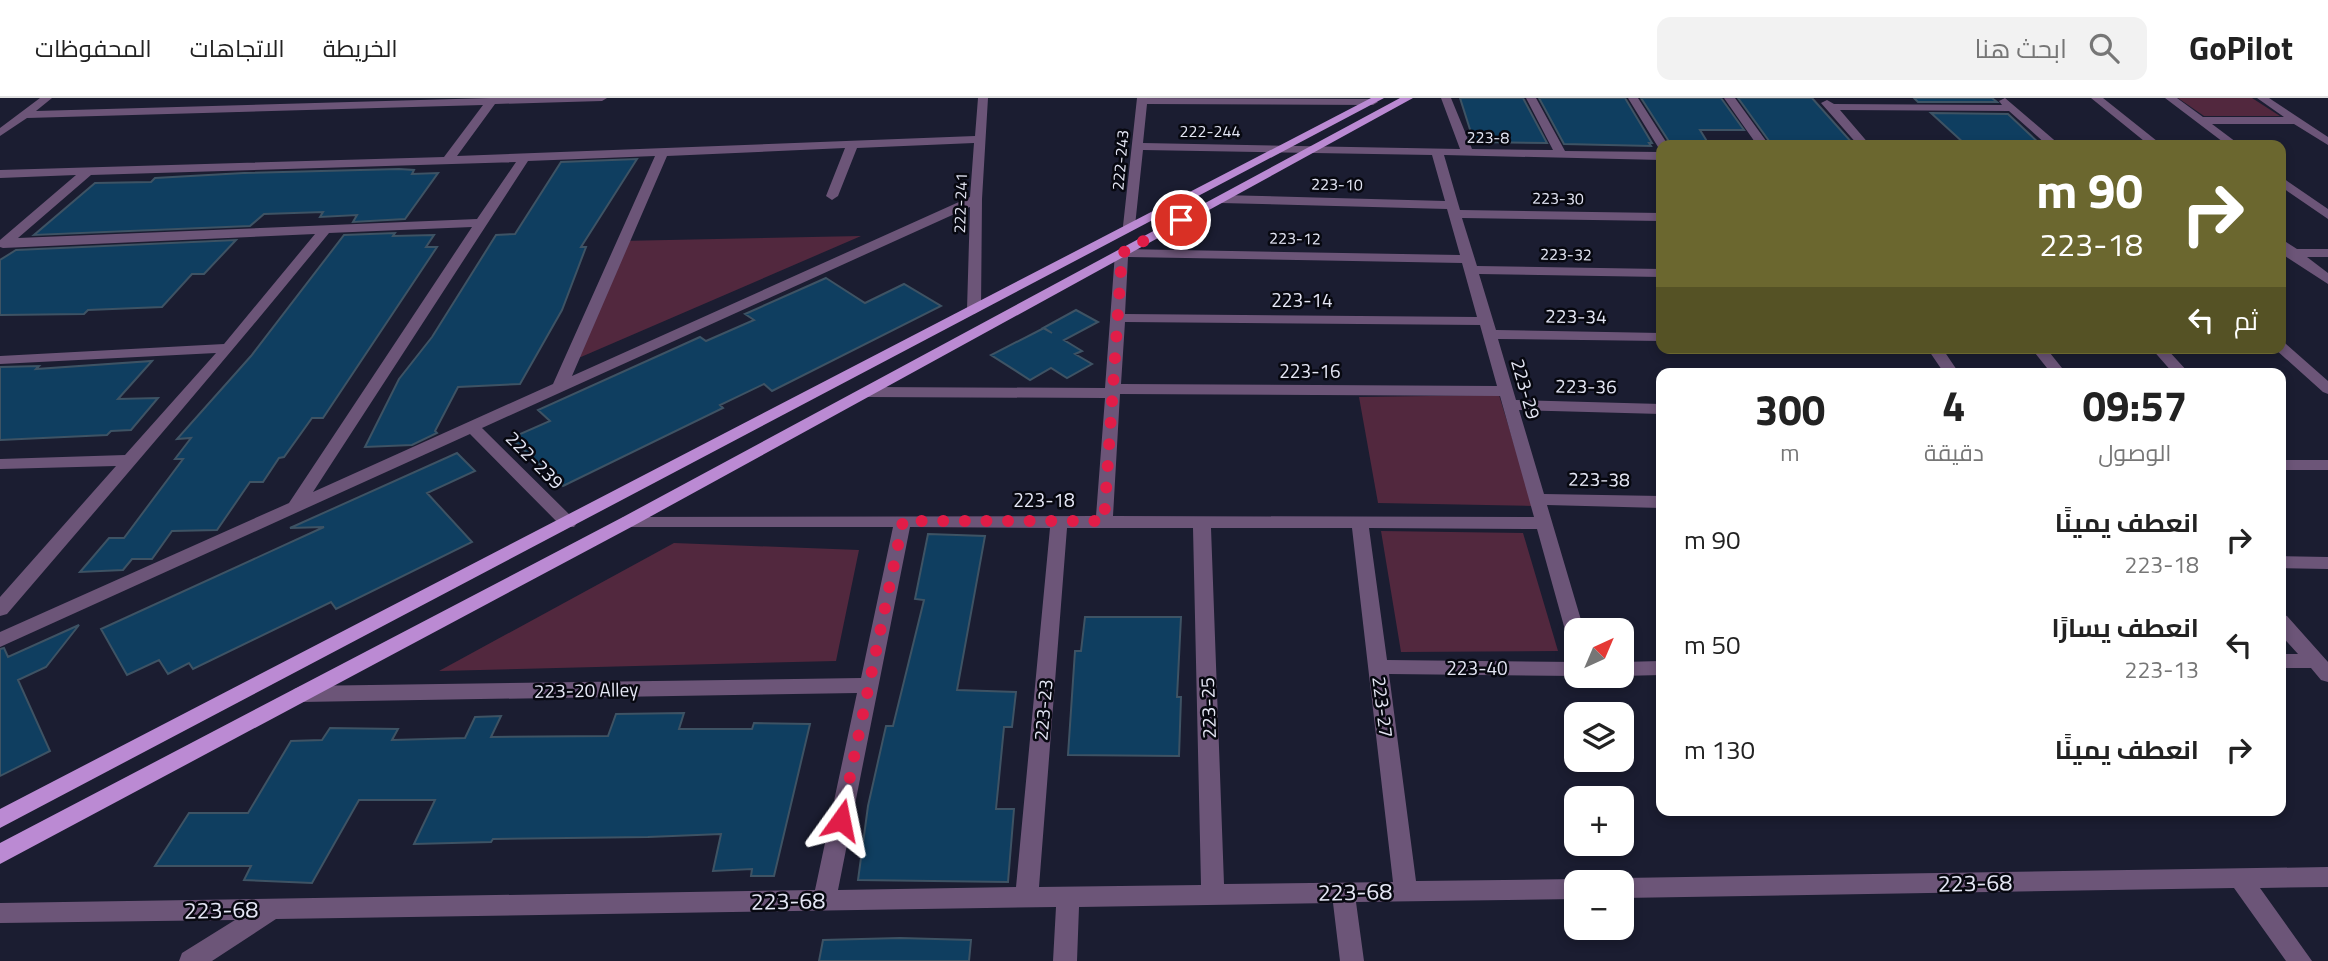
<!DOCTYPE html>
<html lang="ar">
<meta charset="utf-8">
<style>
:root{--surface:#fff;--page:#f2f2f2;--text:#222;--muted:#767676;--line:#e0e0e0}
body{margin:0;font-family:"Titillium Web",Cairo,sans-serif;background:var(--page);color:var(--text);direction:rtl;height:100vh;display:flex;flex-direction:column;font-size:26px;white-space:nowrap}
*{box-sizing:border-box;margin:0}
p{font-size:23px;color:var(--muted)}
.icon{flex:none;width:38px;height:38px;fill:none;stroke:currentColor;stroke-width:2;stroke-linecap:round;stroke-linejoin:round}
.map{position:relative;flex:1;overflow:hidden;direction:ltr}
.side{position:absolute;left:1656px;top:270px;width:630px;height:448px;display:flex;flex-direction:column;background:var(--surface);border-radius:14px;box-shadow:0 4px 10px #0003;direction:rtl}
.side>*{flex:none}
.banner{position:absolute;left:1656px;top:42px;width:630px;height:214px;border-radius:14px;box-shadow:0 4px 10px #0003;direction:rtl;background:#6b672f;color:#fff;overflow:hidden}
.needle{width:46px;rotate:44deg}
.fabs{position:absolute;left:1564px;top:520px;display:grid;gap:14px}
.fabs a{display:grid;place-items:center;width:70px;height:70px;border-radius:14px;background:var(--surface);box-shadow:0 4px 10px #0003;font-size:35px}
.pin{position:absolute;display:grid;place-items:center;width:60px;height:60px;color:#fff;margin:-30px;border:4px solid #fff;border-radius:50%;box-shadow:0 2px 7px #0007}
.me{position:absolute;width:77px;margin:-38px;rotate:12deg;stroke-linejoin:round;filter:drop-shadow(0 0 5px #0008)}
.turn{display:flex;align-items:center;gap:24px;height:147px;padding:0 28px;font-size:32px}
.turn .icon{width:91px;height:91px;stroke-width:2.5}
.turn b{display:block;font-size:49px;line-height:60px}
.then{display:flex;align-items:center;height:66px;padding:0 28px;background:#0003;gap:14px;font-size:26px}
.eta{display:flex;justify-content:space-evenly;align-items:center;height:119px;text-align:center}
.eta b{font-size:42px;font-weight:700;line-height:49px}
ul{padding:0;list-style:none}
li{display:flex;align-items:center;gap:21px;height:105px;padding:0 28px}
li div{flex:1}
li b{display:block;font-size:26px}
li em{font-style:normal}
header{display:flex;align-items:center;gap:42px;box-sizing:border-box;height:98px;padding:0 35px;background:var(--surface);border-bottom:2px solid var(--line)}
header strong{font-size:33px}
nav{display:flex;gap:38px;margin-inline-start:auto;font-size:24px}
.search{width:490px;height:63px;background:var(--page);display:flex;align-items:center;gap:18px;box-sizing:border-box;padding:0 24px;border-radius:14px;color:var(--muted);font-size:26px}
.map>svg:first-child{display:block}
</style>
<header>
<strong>GoPilot</strong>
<div class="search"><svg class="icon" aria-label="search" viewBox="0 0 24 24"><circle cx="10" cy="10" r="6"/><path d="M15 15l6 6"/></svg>ابحث هنا</div>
<nav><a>الخريطة</a><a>الاتجاهات</a><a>المحفوظات</a></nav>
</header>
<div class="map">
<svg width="2328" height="863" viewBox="0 0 2328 863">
<rect width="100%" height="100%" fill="#1b1d31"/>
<!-- green -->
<path fill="#52283e" d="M2178,0H2252L2280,18H2204Z
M861,138L567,265L620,143Z
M1499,297L1533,408L1378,405L1359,299Z
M1381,433L1523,435L1558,553L1401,554Z
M674,445L859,452L836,563L439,573Z"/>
<!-- building -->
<path fill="#0f3e60" stroke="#3e5364" stroke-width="2" d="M1460,0H1523L1547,45L1474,44Z
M1539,0H1625L1652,45H1649L1651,48L1564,46Z
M1641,0H1721L1744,32H1700L1708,45H1670Z
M1738,0H1812L1854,47H1772Z
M1914,0H1992L1997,4H1918Z
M1931,15L2008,16L2041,47H1966Z
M637,61L581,149H586L562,212L520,286L458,289L435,333L437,335L412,347L365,349L399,281L432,239L496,137L515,136L561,64Z
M399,71L414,72L412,76L438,75L405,121L353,124L357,117L320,119L323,114L264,116L250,128L34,137L95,85L151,84L155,80L244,75Z
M395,135L393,138L434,137L426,149H437L323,320H312L284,359L279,360L263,384H250L217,432L172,433L152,461H132L123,472L80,474L109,440H124L183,361H175L191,340L177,341L251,258L344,137Z
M236,142L204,176H192L162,209L88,212L84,216L0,217V162L16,152Z
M826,180L865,205L904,186L941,208L772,293L764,286L720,307L723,310L563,388L511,340L550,323L538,312L700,239L706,243L754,222L745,216Z
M1076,212L1098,224L1064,242L1082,253L1075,256L1092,266L1067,280L1051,270L1030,282L991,257L1044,230L1052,235L1043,230Z
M152,263L118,301L158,300L131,332L111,333L107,337L0,342V269L39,268L36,271Z
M457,355L475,373L427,395L472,444L336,511L331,504L193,571L189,565L168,576L159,562L127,577L101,531L324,429L290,430Z
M928,436L985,438L957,592L1016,594L1012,629H1004L996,711H1014L1008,784L858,782L868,708L886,628H893L924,502L915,501Z
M1085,519H1181L1177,599H1181L1179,658L1068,657L1075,553H1081Z
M79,527L46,569L18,582L50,653L0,678V551L4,550L8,559Z
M684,615L679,631H752L754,625L810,626L774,778H751L752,771L713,773L721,736L648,739L493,741L491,744L414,746L435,702H359L312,785L244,782L251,768H155L189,715H248L291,643L322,642L330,630L398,631L392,642L465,640L475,619L501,618L491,639L608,638L616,616Z
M900,840L971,842L969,863H819L823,842Z"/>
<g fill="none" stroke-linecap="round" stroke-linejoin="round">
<!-- minor -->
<path fill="#6c5578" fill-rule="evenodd" d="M40,0H52L36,13L490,0H607L602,3L495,6L457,58L975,38L978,0H988L982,101L981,212L974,216L967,212L970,109L482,330L574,421L577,425L574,429H562L470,336L0,549V534L289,405L472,129L329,135C224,264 115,390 7,516L0,518V499L116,368L0,371V361L125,357L216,255L0,266V258L224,246L315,136L3,150L0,149V142L76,77L0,80V72L444,59L483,7L27,20L0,38V30ZM974,45L970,99L572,278L667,58L845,50L826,98L832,102L838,98L857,50ZM655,58L553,286L313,394L528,63ZM516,64L477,121L18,140L91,77Z
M1137,0L1373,1L1378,4L1373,7L1147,6L1143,45L1460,51L1441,0H1451L1472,51L1553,52L1526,0H1536L1565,53L1661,54V62L1444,57L1460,112L1661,115V123L1462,120L1477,168L1661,171V179L1479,176L1496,232L1661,235V243L1498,241L1516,302L1661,306V316L1519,312L1544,396L1661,398V410L1547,407L1584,532H1577V546L1570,544L1567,539L1537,431L1369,430L1387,562L1577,564V578H1580H1577L1389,576L1416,783L1577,781L1585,784H1577V801L1356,804L1364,863H1340L1333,805L1079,809L1077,863H1053L1056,809L276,821L212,863H179L182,855L235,822L0,825V805L815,792L857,595L301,604L294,601L291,596L294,591L301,588L861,580L893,429H629L623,427L620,423L623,419L1096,418L1105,300L868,299L860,294L868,289L1105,290L1115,155L1122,151L1460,157L1447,111L1221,105L1215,101L1221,97L1445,103L1432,57L1143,52L1135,128L1129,132L1124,131L1123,128ZM1128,159L1462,165L1477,219L1125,216ZM1125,224L1480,227L1497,288L1121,286ZM1120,296L1500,298L1534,419L1113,418ZM910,429L1050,430L1016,789L838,792ZM1067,430H1193L1201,787L1039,789ZM1211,430H1352L1393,784L1224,786Z
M1628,0H1638L1668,47L1658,49Z
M1724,0H1735L1769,47H1757Z
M2005,0L2060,47H2047L2009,13L1840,12L1870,47H1858L1821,5L1827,2L1834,6L2002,7L1999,3Z
M2091,0H2103L2162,47H2149Z
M2165,0H2177L2203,19H2284L2257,0H2269L2328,39V47L2294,26H2212L2240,47H2227Z
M2280,78L2328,111V121L2280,88Z
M2280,140L2297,151H2328V159H2307L2328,175V186L2285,158L2280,151Z
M2280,244L2285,245L2328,283V296L2323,294L2275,251L2280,250Z
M1927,250H1942L1959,275H1944Z
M2031,250H2046L2066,275H2051Z
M2151,250H2166L2189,275H2173Z
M2280,362H2328V372H2280Z
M2280,458L2328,459V471L2280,470Z
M2280,516L2287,518L2328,564V584L2321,582L2311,570H2280V556H2298L2280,536Z
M1661,563V577L1622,578H1619H1622V564Z
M2328,769V789L2260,790L2312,863H2286L2234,790L1622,800V784H1613L1622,780Z"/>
<!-- major -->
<path fill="#bb8ad3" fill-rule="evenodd" d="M1371,0H1384L0,730V711Z
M1400,0H1413L635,427L0,766V745L623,419Z"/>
</g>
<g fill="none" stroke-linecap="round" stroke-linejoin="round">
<!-- route -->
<path stroke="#e11d48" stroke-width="12" stroke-dasharray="0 21.6" d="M841,722L903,423H1104L1122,155L1181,122"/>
</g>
<g text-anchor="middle" stroke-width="5" stroke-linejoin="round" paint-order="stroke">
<!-- far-street labels -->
<g font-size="16" fill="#e4e6f4" stroke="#070810">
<text x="1210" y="39">222-244</text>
<text transform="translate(1488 39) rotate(1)" y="6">223-8</text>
<text transform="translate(1120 62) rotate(-85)" y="6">222-243</text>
<text transform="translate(1337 86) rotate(1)" y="6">223-10</text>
<text transform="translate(1558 100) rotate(1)" y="6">223-30</text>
<text transform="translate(960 105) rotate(-88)" y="6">222-241</text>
<text transform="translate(1295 140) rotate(1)" y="6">223-12</text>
<text transform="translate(1566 156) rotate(1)" y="6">223-32</text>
</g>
<!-- street labels -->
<g font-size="19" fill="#e4e6f4" stroke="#070810">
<text x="1302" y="209">223-14</text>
<text transform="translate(1576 218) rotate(1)" y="7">223-34</text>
<text x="1310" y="280">223-16</text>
<text transform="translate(1586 288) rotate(1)" y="7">223-36</text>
<text transform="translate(1526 291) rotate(74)" y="7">223-29</text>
<text transform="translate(535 362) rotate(45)" y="7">222-239</text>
<text transform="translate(1599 381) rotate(1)" y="7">223-38</text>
<text x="1044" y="409">223-18</text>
<text x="1477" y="577">223-40</text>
<text transform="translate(586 592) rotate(-1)" y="7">223-20 Alley</text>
<text transform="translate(1383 609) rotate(83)" y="7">223-27</text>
<text transform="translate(1208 610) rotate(-92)" y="7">223-25</text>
<text transform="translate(1043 612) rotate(-85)" y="7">223-23</text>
</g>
<!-- near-street labels -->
<g font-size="23" fill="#e4e6f4" stroke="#070810">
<text transform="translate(1975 785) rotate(-1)" y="8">223-68</text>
<text transform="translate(1355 794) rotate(-1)" y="8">223-68</text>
<text transform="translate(788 803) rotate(-1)" y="8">223-68</text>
<text transform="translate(221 812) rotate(-1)" y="8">223-68</text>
</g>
</g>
</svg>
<div class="fabs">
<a><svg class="needle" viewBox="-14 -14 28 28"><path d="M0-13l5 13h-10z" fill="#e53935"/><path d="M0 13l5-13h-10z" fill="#767676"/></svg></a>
<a><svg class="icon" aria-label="layers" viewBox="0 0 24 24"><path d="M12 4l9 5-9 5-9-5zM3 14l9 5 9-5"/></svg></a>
<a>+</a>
<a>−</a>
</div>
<div class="pin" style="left:1181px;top:122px;background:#d93025"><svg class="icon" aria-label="arrive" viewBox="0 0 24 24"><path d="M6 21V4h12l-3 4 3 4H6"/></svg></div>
<svg class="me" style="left:841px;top:722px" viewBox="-20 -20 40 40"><path d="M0-17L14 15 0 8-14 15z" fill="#e11d48" stroke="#fff" stroke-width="4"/></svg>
<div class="banner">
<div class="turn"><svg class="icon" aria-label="right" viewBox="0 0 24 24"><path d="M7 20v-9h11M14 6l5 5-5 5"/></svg><div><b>90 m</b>223-18</div></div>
<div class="then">ثم<svg class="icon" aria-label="left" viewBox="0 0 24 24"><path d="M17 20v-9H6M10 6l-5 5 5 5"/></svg></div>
</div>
<section class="side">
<div class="eta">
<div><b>09:57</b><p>الوصول</p></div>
<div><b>4</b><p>دقيقة</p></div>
<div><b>300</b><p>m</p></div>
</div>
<ul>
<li><svg class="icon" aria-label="right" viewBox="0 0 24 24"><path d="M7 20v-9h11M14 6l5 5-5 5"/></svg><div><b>انعطف يمينًا</b><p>223-18</p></div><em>90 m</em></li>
<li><svg class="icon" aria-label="left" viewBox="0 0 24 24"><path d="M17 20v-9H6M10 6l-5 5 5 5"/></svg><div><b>انعطف يسارًا</b><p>223-13</p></div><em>50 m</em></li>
<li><svg class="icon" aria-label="right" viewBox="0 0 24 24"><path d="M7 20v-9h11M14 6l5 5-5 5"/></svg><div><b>انعطف يمينًا</b></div><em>130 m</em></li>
</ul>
</section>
</div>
